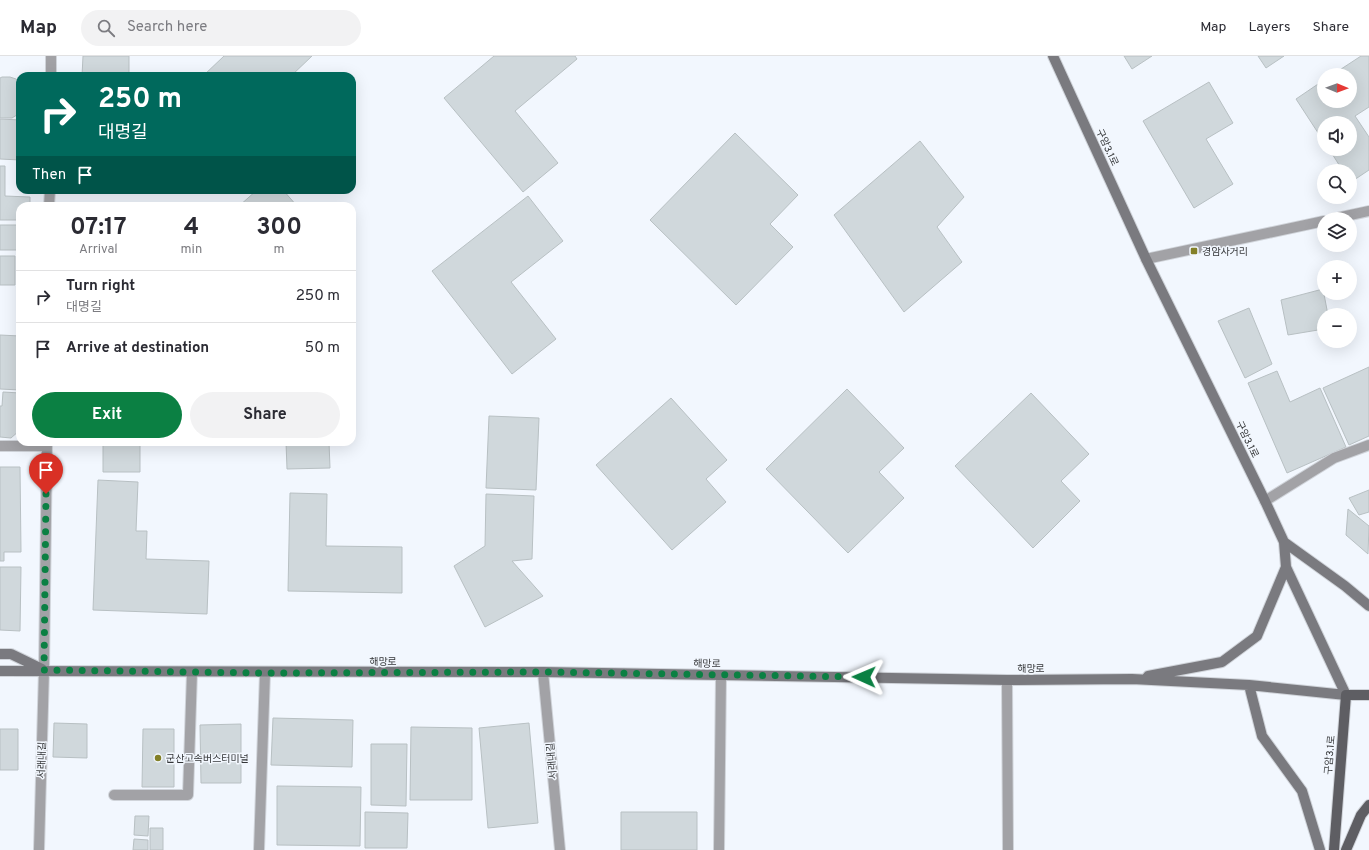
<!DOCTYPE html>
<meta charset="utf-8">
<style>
:root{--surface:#fff;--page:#f2f2f3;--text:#2b2b33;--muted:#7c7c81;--line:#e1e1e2;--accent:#0b8043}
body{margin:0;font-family:Overpass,"Noto Sans KR",sans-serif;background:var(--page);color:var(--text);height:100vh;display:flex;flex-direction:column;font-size:15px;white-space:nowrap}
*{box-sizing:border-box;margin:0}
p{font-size:13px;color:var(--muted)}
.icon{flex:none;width:22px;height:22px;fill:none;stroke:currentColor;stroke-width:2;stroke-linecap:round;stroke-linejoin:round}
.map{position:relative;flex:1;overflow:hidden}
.panel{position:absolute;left:16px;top:146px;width:340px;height:244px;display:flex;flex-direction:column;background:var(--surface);border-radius:12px;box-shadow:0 4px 16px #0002}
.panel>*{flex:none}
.hud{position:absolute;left:16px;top:16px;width:340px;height:122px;border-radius:12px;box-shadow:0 4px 16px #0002;background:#00695c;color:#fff;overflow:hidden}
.needle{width:26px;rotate:91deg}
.tools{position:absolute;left:1317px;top:12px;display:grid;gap:8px}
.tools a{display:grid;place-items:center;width:40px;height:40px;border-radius:50%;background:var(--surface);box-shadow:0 4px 16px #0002;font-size:20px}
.pin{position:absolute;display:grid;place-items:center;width:34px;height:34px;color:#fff;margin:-41px -17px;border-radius:50% 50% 50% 0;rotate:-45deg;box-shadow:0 0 4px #0007}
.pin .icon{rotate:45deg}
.me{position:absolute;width:44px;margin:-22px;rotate:271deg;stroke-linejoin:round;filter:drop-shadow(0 0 3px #0008)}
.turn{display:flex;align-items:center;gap:14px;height:84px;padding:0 16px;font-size:18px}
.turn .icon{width:52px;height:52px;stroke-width:2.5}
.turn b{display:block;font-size:28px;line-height:34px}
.then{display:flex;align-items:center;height:38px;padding:0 16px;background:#0003;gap:8px;font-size:15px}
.eta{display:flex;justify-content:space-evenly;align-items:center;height:68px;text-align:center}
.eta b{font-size:24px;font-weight:700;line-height:28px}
.primary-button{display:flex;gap:8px;margin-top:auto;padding:8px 16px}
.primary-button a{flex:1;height:46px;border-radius:24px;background:var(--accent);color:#fff;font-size:16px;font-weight:700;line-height:46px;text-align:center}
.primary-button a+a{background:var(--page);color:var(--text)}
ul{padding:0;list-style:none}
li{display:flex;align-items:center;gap:12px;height:52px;padding:0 16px;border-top:1px solid var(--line)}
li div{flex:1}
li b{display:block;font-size:15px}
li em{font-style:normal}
header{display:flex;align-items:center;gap:24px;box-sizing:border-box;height:56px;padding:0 20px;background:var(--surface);border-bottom:1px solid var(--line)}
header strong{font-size:19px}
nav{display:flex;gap:22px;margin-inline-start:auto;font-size:14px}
.search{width:280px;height:36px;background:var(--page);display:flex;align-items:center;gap:10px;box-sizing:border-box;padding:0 14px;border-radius:22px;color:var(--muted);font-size:15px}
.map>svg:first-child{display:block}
</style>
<header>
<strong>Map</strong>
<div class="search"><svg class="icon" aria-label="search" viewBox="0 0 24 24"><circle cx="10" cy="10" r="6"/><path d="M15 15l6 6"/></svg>Search here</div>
<nav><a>Map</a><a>Layers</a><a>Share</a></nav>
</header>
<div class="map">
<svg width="1369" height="794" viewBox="0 0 1369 794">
<rect width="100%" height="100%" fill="#f2f7fe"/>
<!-- building -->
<path fill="#d0d8dc" stroke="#b8c0c3" d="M83,0H129V20H82Z
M224,0H312L291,20H203Z
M494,0H575L577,3L515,55L558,107L523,136L444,42Z
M1124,0H1152L1132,13Z
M1258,0H1284L1266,12Z
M1361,0H1369V51L1355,60L1369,81V114L1351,126L1350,115H1343L1329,93H1350V67H1324V86L1296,43L1324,24V45H1350V19H1332Z
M2,21H10L16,23L20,26V57L12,62H0V22Z
M1209,26L1233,67L1206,83L1233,128L1194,152L1143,65Z
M0,63L20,64V104L0,103Z
M735,77L798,139L770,168L793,191L736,249L650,164Z
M920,85L964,141L937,171L962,206L904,256L834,159Z
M0,110H5V140L30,141V150H20V164H0Z
M257,134H283L297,150H239Z
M528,140L563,185L511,226L556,283L512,318L432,215Z
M0,169H17V194H0Z
M0,200H15V229H0Z
M1323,233L1328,259H1324V273L1288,279L1281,244Z
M1249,252L1272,308L1245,322L1218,265Z
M0,279L20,280V334L0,333Z
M1369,311V380L1349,389L1323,332Z
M1277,315L1290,346L1320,332L1346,391L1287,417L1248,327Z
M847,333L904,392L879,416L904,442L848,497L766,413Z
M3,336L20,337V374L11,382L0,381V350H2Z
M1031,337L1089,398L1061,425L1080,445L1033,492L955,410Z
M671,342L727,404L706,423L726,446L672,494L596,409Z
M489,360L539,362L536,434L486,432Z
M103,386H140V416H103Z
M286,386H329L330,412L287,413Z
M0,411H20L21,496H4V505H0Z
M98,424L138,426L136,475H147L146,503L209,505L207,558L93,554Z
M1369,434V456L1359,459L1349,442Z
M290,437L327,438L326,490L402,491V537L288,535Z
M486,438L534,440L532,503L512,505L543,540L485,571L454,510L485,490Z
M1348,453L1369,470L1368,498L1346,479Z
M0,511H21L20,575L0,574Z
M273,662L353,664L352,711L271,709Z
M54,667L87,668V702L53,701Z
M529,667L538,767L488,772L479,672Z
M241,668V727H201L200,669Z
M411,671L472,672V744H410Z
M0,673H18V714H0Z
M143,673H174V731H142Z
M371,688H407L406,750L371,749Z
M277,730L361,731L360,790L277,789Z
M365,756L408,757L407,792H365Z
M621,756H697V794H621Z
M135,760H149L148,780L134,779Z
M150,772H163V794H150Z
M134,783L148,784V794H133Z"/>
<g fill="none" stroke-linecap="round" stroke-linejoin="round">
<!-- lane casing -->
<g stroke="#d0d4da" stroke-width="12">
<path id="lane" d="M1332,163L1369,155
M1146,203L1324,165
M114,739H188L192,616"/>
</g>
<!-- street casing -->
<g stroke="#d0d4da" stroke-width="12">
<path id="street" d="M51,20V0
M49,150L50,134
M0,390H47
M1265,445L1334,402L1369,389
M543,616L560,794
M1007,624L1008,794
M39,794L44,614L47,386
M259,794L265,617
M719,794L721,619"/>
</g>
<!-- secondary casing -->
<g stroke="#d0d4da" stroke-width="12">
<path id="secondary" d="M1053,0L1146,203L1265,445L1284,486L1286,511L1346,639
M1284,486L1345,530L1369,550
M0,598H11L42,613
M0,615L543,616L1007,624L1132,623L1249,629L1346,639
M1148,620L1222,606L1257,580L1286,511
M1249,629L1262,680L1302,735L1320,794"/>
</g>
<!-- primary casing -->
<g stroke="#d0d4da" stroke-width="12">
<path id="primary" d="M1334,794L1346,639H1369
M1346,794L1361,759L1369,749"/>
</g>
<!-- lane -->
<use href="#lane" stroke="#a2a2a6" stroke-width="10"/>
<!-- street -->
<use href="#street" stroke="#a2a2a6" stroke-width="10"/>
<!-- secondary -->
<use href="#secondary" stroke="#7a7a7f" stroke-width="10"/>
<!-- primary -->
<use href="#primary" stroke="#5e5e63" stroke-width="10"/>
</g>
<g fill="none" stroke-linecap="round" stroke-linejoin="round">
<!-- route -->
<path stroke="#0b8043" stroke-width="7" stroke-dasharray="0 12.6" d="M46,438L44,614L265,617L543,616L864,621"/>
</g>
<!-- markers -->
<g fill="#838028" stroke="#f2f7fe" stroke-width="1.5">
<rect x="1190" y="191" width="8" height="8" rx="2"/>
<circle cx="158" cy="702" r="4"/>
</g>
<g text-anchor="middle" stroke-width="3" stroke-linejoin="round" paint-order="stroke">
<!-- street labels -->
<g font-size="10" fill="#343638" stroke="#f2f7fe">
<text transform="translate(1108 91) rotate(65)" y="4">구암3.1로</text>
<text transform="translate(1248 383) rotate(64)" y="4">구암3.1로</text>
<text x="383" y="609">해망로</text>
<text transform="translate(707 607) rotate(1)" y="4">해망로</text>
<text x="1031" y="616">해망로</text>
<text transform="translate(1329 699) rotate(-85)" y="4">구암3.1로</text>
<text transform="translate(41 704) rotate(-88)" y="4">서래내길</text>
<text transform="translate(551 705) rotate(-95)" y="4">서래내길</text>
</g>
<!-- poi labels -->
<g font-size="10" fill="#343638" stroke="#f2f7fe" text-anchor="start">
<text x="1202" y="199">경암사거리</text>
<text x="166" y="706">군산고속버스터미널</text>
</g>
</g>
</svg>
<div class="tools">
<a><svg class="needle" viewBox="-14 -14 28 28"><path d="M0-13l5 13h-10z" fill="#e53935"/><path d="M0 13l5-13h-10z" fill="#7c7c81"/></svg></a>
<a><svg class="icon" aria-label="sound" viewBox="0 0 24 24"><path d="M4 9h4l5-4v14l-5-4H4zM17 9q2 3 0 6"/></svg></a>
<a><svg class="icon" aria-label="search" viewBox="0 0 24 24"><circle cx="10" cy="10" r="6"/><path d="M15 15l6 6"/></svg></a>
<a><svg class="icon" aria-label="layers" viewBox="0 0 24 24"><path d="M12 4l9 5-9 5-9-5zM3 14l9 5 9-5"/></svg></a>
<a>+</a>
<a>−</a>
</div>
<div class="pin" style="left:46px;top:438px;background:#d93025"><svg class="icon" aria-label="arrive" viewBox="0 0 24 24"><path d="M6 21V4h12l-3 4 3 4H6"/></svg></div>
<svg class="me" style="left:864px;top:621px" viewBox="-20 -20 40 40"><path d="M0-17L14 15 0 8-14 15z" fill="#0b8043" stroke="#fff" stroke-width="4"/></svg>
<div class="hud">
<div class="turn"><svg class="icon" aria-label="right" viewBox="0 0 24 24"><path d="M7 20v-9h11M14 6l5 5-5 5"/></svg><div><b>250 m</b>대명길</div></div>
<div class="then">Then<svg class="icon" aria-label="arrive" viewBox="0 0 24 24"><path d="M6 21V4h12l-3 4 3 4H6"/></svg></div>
</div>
<section class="panel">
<div class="eta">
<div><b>07:17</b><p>Arrival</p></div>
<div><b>4</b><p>min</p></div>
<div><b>300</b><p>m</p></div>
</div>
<ul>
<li><svg class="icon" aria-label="right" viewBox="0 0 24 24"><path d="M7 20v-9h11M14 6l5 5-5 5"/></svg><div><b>Turn right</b><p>대명길</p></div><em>250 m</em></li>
<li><svg class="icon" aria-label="arrive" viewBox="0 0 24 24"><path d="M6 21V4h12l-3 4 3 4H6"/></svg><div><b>Arrive at destination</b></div><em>50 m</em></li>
</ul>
<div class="primary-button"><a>Exit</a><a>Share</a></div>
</section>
</div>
